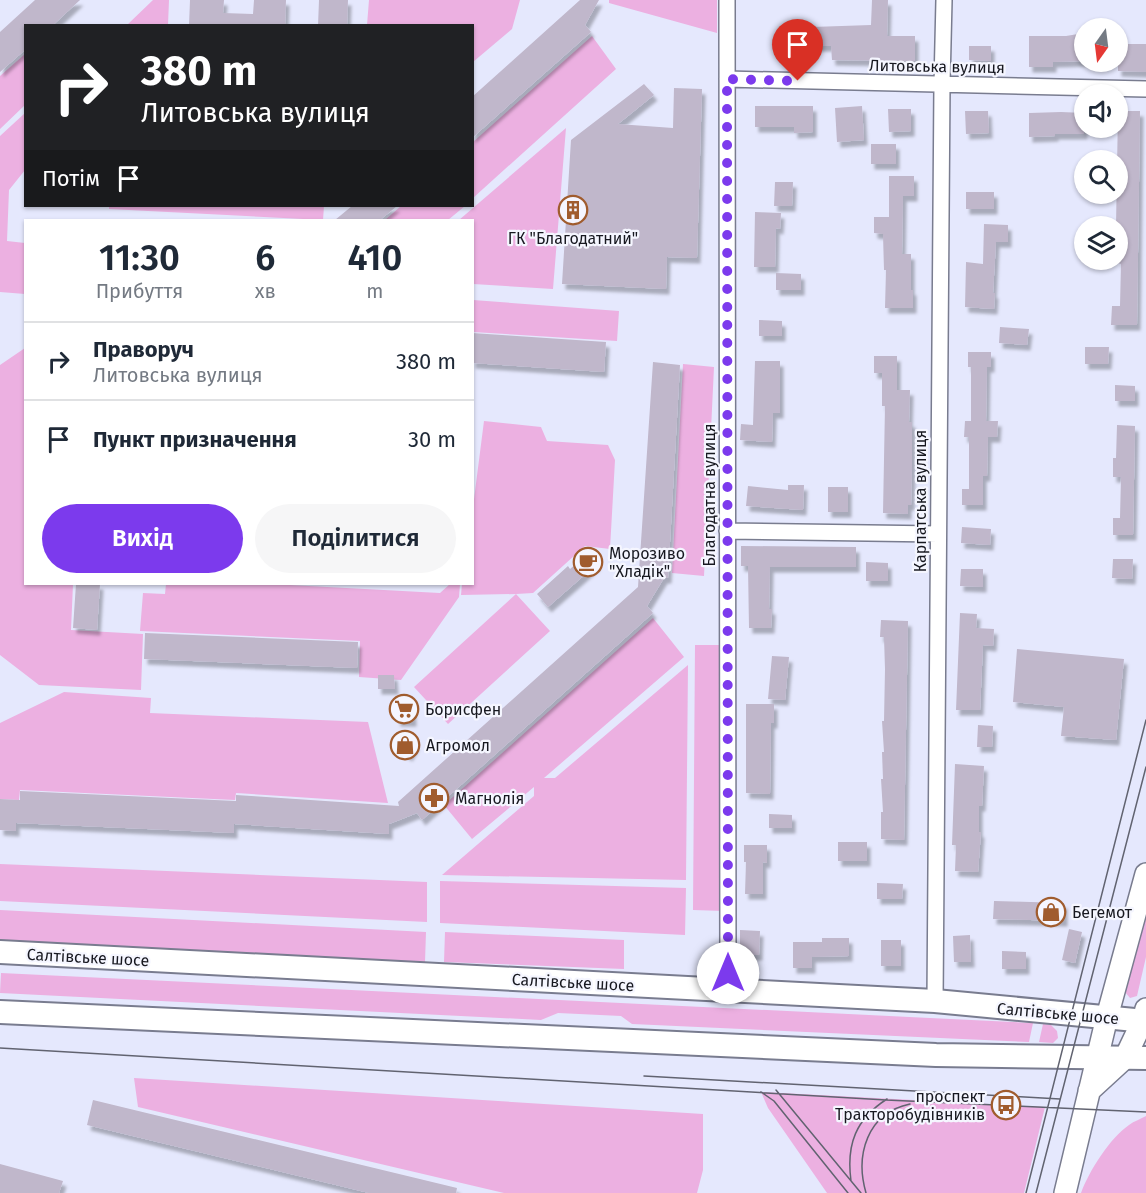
<!DOCTYPE html>
<html lang="uk">
<meta charset="utf-8">
<style>
:root{--surface:#fff;--page:#f6f6f7;--text:#1f2937;--muted:#747a83;--line:#e0e1e3;--accent:#7c3aed}
body{margin:0;font-family:"Fira Sans",sans-serif;background:var(--page);color:var(--text);height:100vh;display:flex;flex-direction:column;font-size:22px;white-space:nowrap}
*{box-sizing:border-box;margin:0}
p{font-size:20px;color:var(--muted)}
.icon{flex:none;width:33px;height:33px;fill:none;stroke:currentColor;stroke-width:2;stroke-linecap:round;stroke-linejoin:round}
.map{position:relative;flex:1;overflow:hidden}
.panel{position:absolute;left:24px;top:219px;width:450px;height:366px;display:flex;flex-direction:column;background:var(--surface);border-radius:0px;box-shadow:0 2px 4px #0004}
.panel>*{flex:none}
.top-card{position:absolute;left:24px;top:24px;width:450px;height:183px;border-radius:0px;box-shadow:0 2px 4px #0004;background:#202124;color:#fff;overflow:hidden}
.needle{width:39px;rotate:194deg}
.tools{position:absolute;left:1074px;top:18px;display:grid;gap:12px}
.tools a{display:grid;place-items:center;width:54px;height:54px;border-radius:50%;background:var(--surface);box-shadow:0 2px 4px #0004;font-size:30px}
.pin{position:absolute;display:grid;place-items:center;width:51px;height:51px;color:#fff;margin:-62px -26px;border-radius:50% 50% 50% 0;rotate:-45deg;box-shadow:0 0 6px #0007}
.pin .icon{rotate:45deg}
.me{position:absolute;width:66px;margin:-33px;rotate:0deg;stroke-linejoin:round;filter:drop-shadow(0 0 4px #0008)}
.turn{display:flex;align-items:center;gap:21px;height:126px;padding:0 18px;font-size:27px}
.turn .icon{width:78px;height:78px;stroke-width:2.5}
.turn b{display:block;font-size:42px;line-height:51px}
.then{display:flex;align-items:center;height:57px;padding:0 18px;background:#0003;gap:12px;font-size:22px}
.eta{display:flex;justify-content:space-evenly;align-items:center;height:102px;text-align:center}
.eta b{font-size:36px;font-weight:600;line-height:42px}
.primary-button{display:flex;gap:12px;margin-top:auto;padding:12px 18px}
.primary-button a{flex:1;height:69px;border-radius:36px;background:var(--accent);color:#fff;font-size:24px;font-weight:600;line-height:69px;text-align:center}
.primary-button a+a{background:var(--page);color:var(--text)}
ul{padding:0;list-style:none}
li{display:flex;align-items:center;gap:18px;height:78px;padding:0 18px;border-top:2px solid var(--line)}
li div{flex:1}
li b{display:block;font-size:22px}
li em{font-style:normal}
.map>svg:first-child{display:block}
</style>
<div class="map">
<svg width="1146" height="1193" viewBox="0 0 1146 1193">
<defs>
<filter id="shadow"><feDropShadow dx="3.5" dy="5.5" stdDeviation="1.5" flood-color="#0004"/></filter>
</defs>
<rect width="100%" height="100%" fill="#e5e8fd"/>
<!-- green -->
<path fill="#ecb0e1" d="M153,0H169L168,25H127Z
M369,0H520L512,29L473,62L472,26L367,25Z
M609,0H717V33L609,3Z
M592,36L616,69L473,198V142Z
M25,54V105L0,129V76Z
M25,113V170L9,190L7,241L25,243V294L0,292V136Z
M566,128L553,289L473,284L472,220H459Z
M109,206H324L323,220L109,209Z
M401,206H465L448,220H385Z
M473,300L619,311L617,341L473,332Z
M25,348L26,584H73L71,630L143,634L141,690L39,685L0,655V365Z
M683,364L714,367L704,576L672,573Z
M484,421L541,427L547,441L608,445L615,460L610,549L585,546L533,593L516,594L550,631L448,724L414,687L516,594L461,595L462,584H472L473,507Z
M166,584H271L440,593L450,584H460L459,597L401,680L359,677L360,641L140,631L143,593L165,594Z
M653,618L684,657L544,778H555L688,665L686,880L442,875L534,796V787L472,839L444,805Z
M695,645H722L724,911L693,910Z
M64,692L151,698L150,713L368,722L388,803L236,793L235,800L20,790L19,800L0,799V723Z
M0,864L427,882V922L0,901Z
M440,881L686,888L685,935L440,923Z
M0,910L426,932L425,962L0,942Z
M1146,912V957L1137,996L1130,998L1125,992Z
M445,932L624,940V969L444,962Z
M1,973L1033,1023L1029,1042L632,1024L621,1016L558,1013L541,1020L0,993Z
M1043,1024L1051,1025L1057,1031L1058,1038L1053,1043L1039,1042Z
M134,1078L703,1114V1170L697,1193H504L138,1107Z
M761,1092L1045,1107L1024,1193H827L768,1108Z
M1146,1116V1193H1081C1089,1171 1110,1138 1129,1125C1134,1121 1141,1119 1146,1116Z"/>
<!-- building -->
<path fill="#c0b7cb" filter="url(#shadow)" d="M35,0H80L52,26H26V49L0,72V32Z
M190,0H224L223,13L253,14L254,0H286L285,26H189Z
M319,0H348L347,26H318Z
M580,0H599L585,25L591,32L472,138V97Z
M872,0H888L887,36H915V61L832,60L831,46H813V51H794L795,24H812V27L871,25Z
M1084,33V61L1053,62V67H1029V36H1066Z
M1118,44H1146V72L1118,71Z
M969,46H991V61L969,60Z
M644,84L654,95L618,124L673,128L674,88L702,89L697,258L667,257L666,289L562,284L571,140Z
M755,106H813V132L794,133V127H755Z
M862,106L864,140L837,142L835,108Z
M888,109H911V131L889,132Z
M965,111H988L989,133L966,134Z
M1118,111H1140L1137,325H1111L1112,306H1120L1121,264L1118,263L1119,227L1116,226Z
M1061,112L1084,113V134H1055V136L1029,137V113Z
M871,144H896V164H871Z
M889,176H914V196H903L902,254H911V290H913V308H885L886,270H884L883,234L874,233V217H889Z
M775,182H793L792,206H774Z
M966,192H994V209H966Z
M352,206H397L380,220H335Z
M755,212L781,213L780,229L776,228L775,267H754Z
M984,224L1008,225V242H996L993,293H995L994,309L965,307L966,262L983,264Z
M776,273L801,274V290H776Z
M759,320L782,321V336H759Z
M1000,327L1029,329L1027,345L999,343Z
M472,333L606,342L604,372L472,363Z
M1085,347H1109L1108,364H1085Z
M968,352H991V367H987L986,421H998L997,437H988L987,476H983V505H962V489H969V437H964L965,421H971V367H968Z
M874,356H897V390H910L909,422H912V467L911,505H908V514L883,513L885,406H882V373H874Z
M755,361H780V413H773L772,442L740,440L741,424L753,425Z
M653,362L680,365L668,578H664L647,606L653,613L422,820L417,813L402,819L389,824V834L234,824V833L16,823V831L0,830V799L20,800V791L236,801V795L399,806L398,802L638,587Z
M1115,385L1135,386V401H1115Z
M1117,425L1135,426L1133,535H1113V518H1120L1121,477H1113V458H1116Z
M788,485H804L803,510L746,506L748,486L788,490Z
M828,487H848V512H828Z
M962,527L991,529L990,545L961,543Z
M741,546L856,547V567H770L769,609H772L771,628H749L748,566H741Z
M588,554L597,564L548,607L537,594L568,566L570,569Z
M1113,559H1133L1132,579L1112,578Z
M866,562L888,563V581H866Z
M961,569H983V587L960,586Z
M76,584H100L97,630L73,628Z
M960,613L977,614L976,628L994,629L993,646L983,645L980,710H956Z
M881,620L908,621L904,840L881,839V812H883L881,779H883L882,752H884L882,721H884L885,669L884,637H880Z
M145,633L358,642L357,668L144,659Z
M1017,649L1124,659L1116,740L1061,736L1064,707L1013,702Z
M772,656L789,657L785,700L768,699Z
M378,675H394L395,689H378Z
M396,697H412L413,721H397Z
M746,704H774V723H771L770,794L746,793Z
M978,725L993,726L992,747H977Z
M401,735L416,744L409,756L394,747Z
M955,764L984,766L982,806H979V832H981L978,872L955,871L956,845H952Z
M769,814L792,815V828H769Z
M838,842H867V861H838Z
M744,845H767V863L763,862V894H745L746,862H744Z
M877,883L903,884L902,899H877Z
M994,901L1064,903V921L993,919Z
M1069,929L1082,932L1075,963L1062,960Z
M740,930L760,931L759,955H740Z
M970,935L971,962H954L953,936Z
M822,938H849V956L812,957V968H793V942H822Z
M881,940H901V966H881Z
M1002,951L1026,952V969H1002Z
M93,1100L457,1188L456,1193H369L87,1125Z
M0,1164L63,1181L59,1193H0Z"/>
<g fill="none" stroke-linecap="round" stroke-linejoin="round">
<!-- minor casing -->
<g stroke="#797c8f" stroke-width="18">
<path id="minor" d="M727,0L728,990
M727,79L1146,89
M727,531L938,534
M935,1001L942,84L944,0"/>
</g>
<!-- secondary casing -->
<g stroke="#797c8f" stroke-width="24">
<path id="secondary" d="M1089,1091L1125,1058L1143,1020L1146,1009
M1065,1193L1107,1017L1146,874"/>
</g>
<!-- primary casing -->
<g stroke="#797c8f" stroke-width="26">
<path id="primary" d="M0,952L935,1001L1146,1021
M0,1012L936,1055L1146,1058"/>
</g>
<!-- minor -->
<use href="#minor" stroke="#fff" stroke-width="15"/>
<!-- secondary -->
<use href="#secondary" stroke="#fff" stroke-width="21"/>
<!-- primary -->
<use href="#primary" stroke="#fff" stroke-width="22"/>
<!-- tram -->
<path stroke="#616370" stroke-width="1.5" d="M0,1048L886,1100L1146,1112
M644,1076L1060,1099
M776,1090L861,1193
M761,1092L774,1101L848,1193
M851,1181C846,1144 856,1119 887,1099
M866,1193C855,1155 867,1113 910,1104
M1026,1193L1146,720
M1036,1193L1146,767"/>
</g>
<g fill="none" stroke-linecap="round" stroke-linejoin="round">
<!-- route -->
<path stroke="#7c3aed" stroke-width="10" stroke-dasharray="0 18" d="M728,973L727,79L798,81"/>
</g>
<!-- icons -->
<defs>
<g id="building-ring" transform="scale(1.5)"><circle r="9.5" fill="#f5f6ff" stroke="#a05c2e" stroke-width="1.5"/><path d="M-4-6H4V6H1V3H-1V6H-4ZM-2.5-4.3h1.7v1.8h-1.7ZM.8-4.3h1.7v1.8H.8ZM-2.5-1h1.7V.8h-1.7ZM.8-1h1.7V.8H.8Z" fill="#a05c2e"/></g>
<g id="cafe-ring" transform="scale(1.5)"><circle r="9.5" fill="#f5f6ff" stroke="#a05c2e" stroke-width="1.5"/><path d="M-5.5-4.5H6V0H3Q3 3.5 0 3.5H-2.5Q-5.5 3.5-5.5 0ZM3-3.2v2h1.7v-2ZM-6 4.5H4V6H-6Z" fill="#a05c2e"/></g>
<g id="supermarket-ring" transform="scale(1.5)"><circle r="9.5" fill="#f5f6ff" stroke="#a05c2e" stroke-width="1.5"/><path d="M-6-5.5h2.5l.6 2H6L4.5 2H-2.5L-4.4-4H-6ZM-1.5 3.2a1.3 1.3 0 1 0 .1 0ZM3 3.2a1.3 1.3 0 1 0 .1 0Z" fill="#a05c2e"/></g>
<g id="shop-ring" transform="scale(1.5)"><circle r="9.5" fill="#f5f6ff" stroke="#a05c2e" stroke-width="1.5"/><path d="M-5-2.5h2.3a2.7 3.5 0 0 1 5.4 0H5L5.5 6h-11ZM-1.5-2.5h3a1.5 2.3 0 0 0-3 0Z" fill="#a05c2e"/></g>
<g id="pharmacy-ring" transform="scale(1.5)"><circle r="9.5" fill="#f5f6ff" stroke="#a05c2e" stroke-width="1.5"/><path d="M-2-6h4v4h4v4h-4v4h-4v-4h-4v-4h4Z" fill="#a05c2e"/></g>
<g id="bus-ring" transform="scale(1.5)"><circle r="9.5" fill="#f5f6ff" stroke="#a05c2e" stroke-width="1.5"/><path d="M-5-6H5V4H4V6H2V4H-2V6H-4V4H-5ZM-3.5-4V0h7V-4ZM-3.5 1.2v1.5H-2V1.2ZM2 1.2v1.5H3.5V1.2Z" fill="#a05c2e"/></g>
</defs>
<g fill-rule="evenodd">
<use href="#building-ring" x="573" y="210"/>
<use href="#cafe-ring" x="588" y="562"/>
<use href="#supermarket-ring" x="404" y="709"/>
<use href="#shop-ring" x="405" y="745"/>
<use href="#pharmacy-ring" x="434" y="798"/>
<use href="#shop-ring" x="1051" y="912"/>
<use href="#bus-ring" x="1006" y="1105"/>
</g>
<g text-anchor="middle" stroke-width="4.5" stroke-linejoin="round" paint-order="stroke">
<!-- street labels -->
<g font-size="16" fill="#171820" stroke="#f5f6ff">
<text transform="translate(937 66) rotate(1)" y="6">Литовська вулиця</text>
<text transform="translate(709 495) rotate(-90)" y="6">Благодатна вулиця</text>
<text transform="translate(920 501) rotate(-90)" y="6">Карпатська вулиця</text>
<text transform="translate(88 957) rotate(3)" y="6">Салтівське шосе</text>
<text transform="translate(573 982) rotate(3)" y="6">Салтівське шосе</text>
<text transform="translate(1058 1013) rotate(5)" y="6">Салтівське шосе</text>
</g>
<!-- poi labels -->
<g font-size="16" fill="#171820" stroke="#f5f6ff" text-anchor="start">
<text x="573" y="244" text-anchor="middle">ГК "Благодатний"</text>
<text x="609" y="559">Морозиво<tspan x="609" dy="18">"Хладік"</tspan></text>
<text x="425" y="715">Борисфен</text>
<text x="426" y="751">Агромол</text>
<text x="455" y="804">Магнолія</text>
<text x="1072" y="918">Бегемот</text>
<text x="985" y="1102" text-anchor="end">проспект<tspan x="985" dy="18">Тракторобудівників</tspan></text>
</g>
</g>
</svg>
<div class="tools">
<a><svg class="needle" viewBox="-14 -14 28 28"><path d="M0-13l5 13h-10z" fill="#e53935"/><path d="M0 13l5-13h-10z" fill="#747a83"/></svg></a>
<a><svg class="icon" aria-label="sound" viewBox="0 0 24 24"><path d="M4 9h4l5-4v14l-5-4H4zM17 9q2 3 0 6"/></svg></a>
<a><svg class="icon" aria-label="search" viewBox="0 0 24 24"><circle cx="10" cy="10" r="6"/><path d="M15 15l6 6"/></svg></a>
<a><svg class="icon" aria-label="layers" viewBox="0 0 24 24"><path d="M12 4l9 5-9 5-9-5zM3 14l9 5 9-5"/></svg></a>
</div>
<div class="pin" style="left:798px;top:81px;background:#d93025"><svg class="icon" aria-label="arrive" viewBox="0 0 24 24"><path d="M6 21V4h12l-3 4 3 4H6"/></svg></div>
<svg class="me" style="left:728px;top:973px" viewBox="-20 -20 40 40"><circle r="19" fill="#fff"/><path d="M0-13L10 11 0 6-10 11z" fill="#7c3aed"/></svg>
<div class="top-card">
<div class="turn"><svg class="icon" aria-label="right" viewBox="0 0 24 24"><path d="M7 20v-9h11M14 6l5 5-5 5"/></svg><div><b>380 m</b>Литовська вулиця</div></div>
<div class="then">Потім<svg class="icon" aria-label="arrive" viewBox="0 0 24 24"><path d="M6 21V4h12l-3 4 3 4H6"/></svg></div>
</div>
<section class="panel">
<div class="eta">
<div><b>11:30</b><p>Прибуття</p></div>
<div><b>6</b><p>хв</p></div>
<div><b>410</b><p>m</p></div>
</div>
<ul>
<li><svg class="icon" aria-label="right" viewBox="0 0 24 24"><path d="M7 20v-9h11M14 6l5 5-5 5"/></svg><div><b>Праворуч</b><p>Литовська вулиця</p></div><em>380 m</em></li>
<li><svg class="icon" aria-label="arrive" viewBox="0 0 24 24"><path d="M6 21V4h12l-3 4 3 4H6"/></svg><div><b>Пункт призначення</b></div><em>30 m</em></li>
</ul>
<div class="primary-button"><a>Вихід</a><a>Поділитися</a></div>
</section>
</div>
